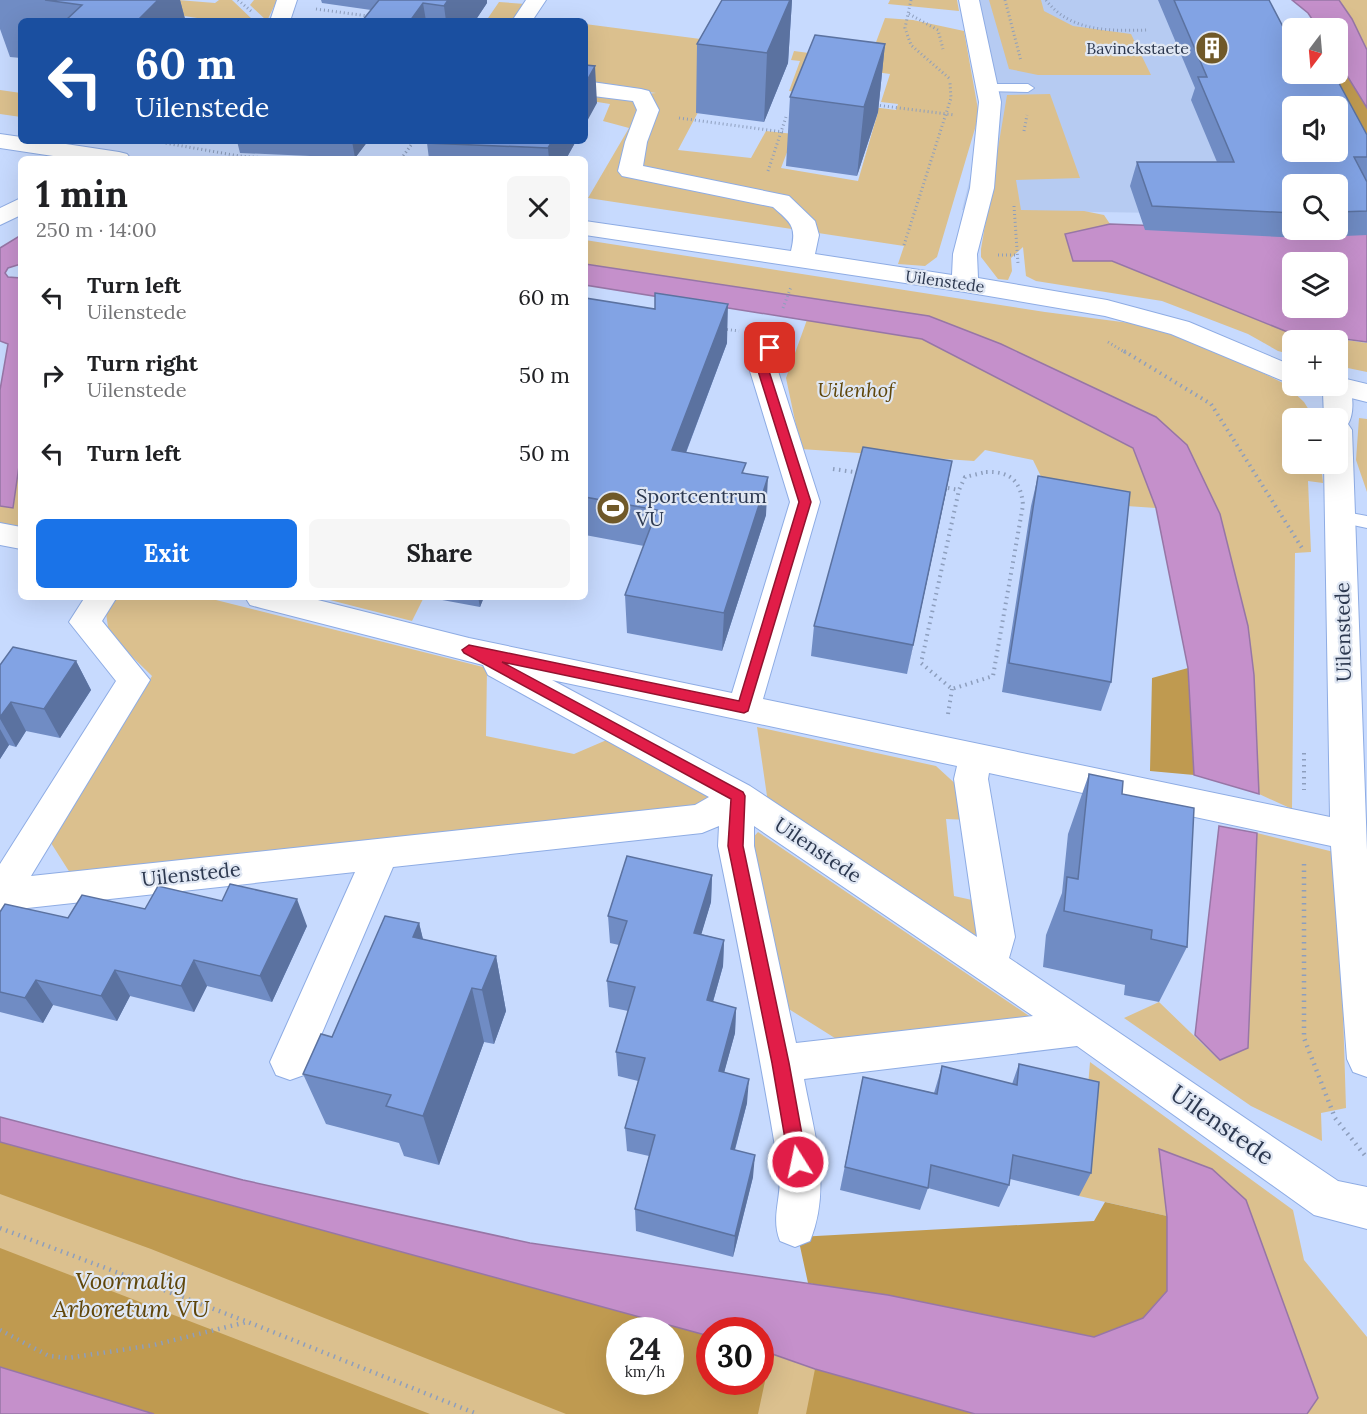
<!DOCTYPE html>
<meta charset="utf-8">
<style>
:root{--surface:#fff;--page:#f6f6f6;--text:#202124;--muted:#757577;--accent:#1a73e8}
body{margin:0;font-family:Lora,serif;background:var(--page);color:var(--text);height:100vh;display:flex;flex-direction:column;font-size:22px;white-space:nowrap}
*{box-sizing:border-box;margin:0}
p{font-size:20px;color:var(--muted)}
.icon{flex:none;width:33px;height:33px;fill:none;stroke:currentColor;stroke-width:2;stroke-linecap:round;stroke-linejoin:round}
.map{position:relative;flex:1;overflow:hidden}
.panel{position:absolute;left:18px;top:156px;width:570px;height:444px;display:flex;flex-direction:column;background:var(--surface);border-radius:9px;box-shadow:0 6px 24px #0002}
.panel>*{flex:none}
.hud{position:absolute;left:18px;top:18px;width:570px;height:126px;border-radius:9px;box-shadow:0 6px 24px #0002;background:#1a4fa0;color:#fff;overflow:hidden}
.needle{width:39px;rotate:196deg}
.controls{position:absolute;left:1282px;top:18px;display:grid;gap:12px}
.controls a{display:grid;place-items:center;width:66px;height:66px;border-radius:9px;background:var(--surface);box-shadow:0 6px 24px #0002;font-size:30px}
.speed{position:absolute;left:606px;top:1317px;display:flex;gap:12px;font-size:30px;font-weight:700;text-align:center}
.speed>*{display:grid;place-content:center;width:78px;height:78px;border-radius:50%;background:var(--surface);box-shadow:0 6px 24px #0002;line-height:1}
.speed small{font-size:15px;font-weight:400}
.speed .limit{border:9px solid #d22;background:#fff;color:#111}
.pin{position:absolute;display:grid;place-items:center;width:51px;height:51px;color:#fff;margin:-26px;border-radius:12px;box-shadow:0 3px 9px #0006}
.me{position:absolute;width:66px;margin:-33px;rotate:350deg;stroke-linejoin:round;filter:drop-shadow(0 0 4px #0008)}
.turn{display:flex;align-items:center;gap:21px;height:126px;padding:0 18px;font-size:27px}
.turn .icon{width:78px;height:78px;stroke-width:2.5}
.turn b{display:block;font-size:42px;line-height:51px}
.round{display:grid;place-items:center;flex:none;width:63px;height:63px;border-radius:9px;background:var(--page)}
.headline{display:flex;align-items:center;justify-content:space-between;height:102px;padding:0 18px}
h1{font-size:36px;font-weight:700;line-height:45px}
.primary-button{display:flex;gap:12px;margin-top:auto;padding:12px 18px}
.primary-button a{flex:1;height:69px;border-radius:9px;background:var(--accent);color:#fff;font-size:24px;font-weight:700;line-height:69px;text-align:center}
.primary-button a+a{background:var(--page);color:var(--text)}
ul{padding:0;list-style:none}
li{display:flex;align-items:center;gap:18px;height:78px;padding:0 18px}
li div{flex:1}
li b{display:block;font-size:22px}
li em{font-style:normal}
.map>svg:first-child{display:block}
</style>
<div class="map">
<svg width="1367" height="1414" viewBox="0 0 1367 1414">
<rect width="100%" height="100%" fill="#c7dafe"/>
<!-- built -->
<path fill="#b6cbf2" d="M961,0H1268L1293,74V215L962,210L975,159L983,98Z"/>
<!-- green -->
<path fill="#dbc08e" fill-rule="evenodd" d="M178,0L215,3L219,0H232L254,21H216L153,11Z
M254,0H277L267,21L250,5Z
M890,0H957L959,11L888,4Z
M989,0H1041L1044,11L1073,26L1131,34L1151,75H1038L1009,69Z
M1339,0H1367V50L1352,19Z
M499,2L525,4L512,21H486Z
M885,18L913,20L964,31L979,115L937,257L925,266L898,264L904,246L588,198L629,128L603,121L610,104L585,100V91L614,97L656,93L585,83V24L786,50L730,52L678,150L751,158L766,131L794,134L781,168L858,181L878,112L801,98L896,110L898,104L881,102L890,74L819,64L806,93L789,91L800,61L791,60L794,51L869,61Z
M0,90L21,93V117L0,114Z
M1050,94L1080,178L1016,180L1021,210L1084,211L1104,215L1110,224L1065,235L1073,261H1112L1285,331L1367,343V372L1338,366V340H1293V355L1278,351L1248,334L1162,301L1036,281L1026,276L1023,247L1011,258L1012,271L1008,280L998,279L981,257V249L1007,95Z
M585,240L1045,312L1145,325L1223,353L1285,384L1304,402L1314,418H1293V464H1321L1323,483L1308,481L1311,552L1295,553L1292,809L1259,794L1254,675L1187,445L929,316L585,264Z
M808,317L922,339L1133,448L1156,508L1053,501L1033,460L985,450L974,461L801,449L786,378Z
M1359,418L1367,419V492L1356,460Z
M21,452V528L0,523V506L13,508Z
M118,597H204L487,668L486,736L574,754L609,739L711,795L697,806L72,876L51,843L152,676L109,634L105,606Z
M318,597H424L412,621Z
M757,727L936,766L960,788L969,820L946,819L954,896L981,902L984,928L976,936L768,803Z
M758,832L1035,1020L838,1040L784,1006L749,842Z
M1257,833L1338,853L1346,1108L1321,1113L1322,1141L1251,1106L1124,1018L1159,1002L1219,1060L1248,1048Z
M1090,1062L1293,1210L1304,1260L1367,1337V1414H1307L1318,1398L1159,1150L1167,1216L1079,1196Z
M0,1138L710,1330V1382H760L761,1336L1061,1414H116L0,1381ZM620,1330H670V1382H620Z"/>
<!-- forest -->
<path fill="#bf9a50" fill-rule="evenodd" d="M1338,61L1367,108V175L1338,106L1313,74H1338Z
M1188,668L1194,775L1150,771L1152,678Z
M0,1142L709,1336L710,1382H760L761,1350L771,1353L758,1414H566L151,1249L0,1194ZM620,1330H670V1382H620Z
M1105,1202L1167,1216V1291L1143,1318L1094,1337L808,1283L798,1237L1094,1221Z
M0,1248L430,1414H154L0,1367Z
M815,1369L975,1414H806Z"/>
<!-- water -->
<path fill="#c590cb" stroke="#9776a6" stroke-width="1.5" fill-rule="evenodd" d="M1292,0H1339L1352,19L1367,50V108L1338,61V28H1318L1308,13Z
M1367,215V342L1285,331L1112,261H1073L1065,234L1110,224L1347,233ZM1293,262H1338V308H1293Z
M21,235V264L8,268L5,273L8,277L21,278V452L13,508L0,506V390L8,344L0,341V248Z
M585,264L929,316L1001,344L1156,417L1187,445L1220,514L1248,626L1254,675L1259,794L1194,775L1188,668L1156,508L1133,448L922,339L585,285Z
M1219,826L1257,833L1248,1048L1220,1060L1195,1035Z
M0,1117L243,1180L530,1243L888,1295L1094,1337L1143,1318L1167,1291V1217L1159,1149L1212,1169L1246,1200L1318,1398L1307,1414H975L815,1369L761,1350L760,1330H710L709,1336L0,1142Z
M0,1367L154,1414H0Z"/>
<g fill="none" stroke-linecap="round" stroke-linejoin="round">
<!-- service casing -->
<g stroke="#8eace4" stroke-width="2">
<path id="service" d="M988,84H1028L1034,88L1028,92L984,91L982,88Z
M1340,511L1367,516V528L1334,521L1332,517L1334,513Z"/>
</g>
<!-- minor casing -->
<g stroke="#8eace4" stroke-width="2">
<path id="minor" d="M277,0H297L290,21H270Z
M526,0H546L532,21H512Z
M959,0H979L1001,102L994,188L977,254L978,278L1107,300L1189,322L1293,366V385L1171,334L1105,316L965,292L585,235V221L791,251C797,226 791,223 773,207L622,176L618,171L625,142L637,110L633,101L585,95V81L641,89L649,91L659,110L647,142L643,166L789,196L815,221L819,235L815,254L952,275L953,254L970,188L979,102Z
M0,134L21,137V141H46L119,152L127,154L131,159H73L0,148Z
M21,198V215L0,225V208Z
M773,328L782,330L786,336L778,371L820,502L763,699L1330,817L1324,464H1338V418H1324L1323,392L1319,386H1338V377L1347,380C1353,390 1355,413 1348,424L1352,430L1367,850V1077L1353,1072L1347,1059L1331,846L989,773L988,779L1015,937L1009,958L1338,1181L1367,1187V1229L1314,1215L1077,1046L804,1079C814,1133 832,1187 810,1241L795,1247L780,1241C770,1216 783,1196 779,1170C761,1061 740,954 718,846L719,826L702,833L393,867L304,1075L290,1080L276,1075L270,1062L355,872L0,911V864L116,681L69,622L85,597H117L102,621L150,680L31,876L695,805L709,797L488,675L483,665L261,608L250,605L245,597H306L469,638L732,693L790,502L750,371L764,330ZM552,680L957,766L954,779L977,937L750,786ZM754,826L1033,1016L796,1043L754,846Z
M0,523L21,527V549L0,545Z"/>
</g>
<!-- secondary casing -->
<g stroke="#8eace4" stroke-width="2">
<path id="secondary" d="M1338,377L1367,384V402L1327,392L1324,386H1338Z"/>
</g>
<!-- path-far2 -->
<path stroke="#8d9ebd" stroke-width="3" stroke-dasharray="1 3" stroke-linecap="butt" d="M238,0L251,11
M911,0L905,28L911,45L950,79
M1005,0L1021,61
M1046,0C1070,32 1110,31 1147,30
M316,9L368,16
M909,14L938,30L943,49
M876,105L955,115
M679,118L783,132
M1024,131L1027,115
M154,141L239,156L281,159
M401,159L414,141
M768,171L786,117
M1014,206L1018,264
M904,245L951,98L950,83
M998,255H1018
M783,308L791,287
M723,329L739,331
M1108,342L1126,353"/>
<!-- path-far1 -->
<path stroke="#8d9ebd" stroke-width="4" stroke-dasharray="1.5 4.5" stroke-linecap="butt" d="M1124,351L1211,404L1302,548
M833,469L861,473
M986,472C1010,471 1021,481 1023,505L993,676L952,689L921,663L959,490L965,477Z
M942,487L959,490
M948,714L952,689
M1304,753V790"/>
<!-- path -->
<path stroke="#8d9ebd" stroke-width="4.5" stroke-dasharray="1.5 5" stroke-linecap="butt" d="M1304,864V1038L1335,1118L1367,1158
M0,1228L248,1322L477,1414
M0,1330L49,1356L68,1358L154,1345L247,1322"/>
<!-- service -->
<use href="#service" fill="#fff" fill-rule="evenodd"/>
<!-- minor -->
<use href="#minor" fill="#fff" fill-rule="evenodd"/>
<!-- secondary -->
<use href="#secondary" fill="#fff" fill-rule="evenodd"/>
</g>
<!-- wall -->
<path fill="#708cc4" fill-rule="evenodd" d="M0,0H180L185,19L183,21H21V58L10,57L0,29Z
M321,0H487V3L475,21H362L371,10L322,3Z
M722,0H792L788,63L764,122L696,113L697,44Z
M1158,0H1269L1293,74L1367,135V235L1301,238L1145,230L1130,186L1137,162H1217L1191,100L1195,88ZM1293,184H1338V230H1293Z
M885,44L878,112L857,176L786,166L790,97Z
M237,141H368L355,158L240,153Z
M429,141H576L566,159H429L427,143Z
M585,298L727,343L686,453L745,473L766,515L722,651L627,633L625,595L644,546L585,535Z
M952,461L946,492L907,674L811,656L814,626Z
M1038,476L1111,682L1101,711L1002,692L1031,506Z
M426,597H484L480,607Z
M76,661L91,690L60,738L26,731L16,747L9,745L0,759V665Z
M1089,774L1122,794L1187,947L1159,1002L1124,995L1125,985L1043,967L1046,935L1062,893L1068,834Z
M712,875L711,902L701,934L724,940L723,966L713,1002L736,1008L735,1033L724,1072L747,1103L735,1150L753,1177L733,1257L636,1231L635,1209L649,1156L627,1151L625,1128L638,1081L618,1076L616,1052L628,1011L609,1007L607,981L619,945L610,943L608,916Z
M145,909L307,926L272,1002L207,986L194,1012L130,996L117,1021L53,1005L43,1023L0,1012V912L68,918Z
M419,923L423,940L496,956L506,1011L494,1044L484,1042L439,1165L404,1156L399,1143L326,1124L303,1074L332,1037Z
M1019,1064L1091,1173L1079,1196L1010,1179L1009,1185L999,1207L928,1188L920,1210L840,1190L863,1077L934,1093L942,1066L1012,1084Z"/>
<!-- shaded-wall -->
<path fill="#5b72a0" d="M140,0H180L185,19L183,21H137Z
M448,0H487V3L475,21H446L444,6Z
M790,0H792L788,63L764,122L767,53Z
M423,3L426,21H410Z
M885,44L878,112L857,176L864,107Z
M595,66L597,103L585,125V84Z
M352,141H368L355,158Z
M552,141H576L566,159H549L548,148Z
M728,304L727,343L672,489V450Z
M952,461L946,492L907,674L913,645Z
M768,477L766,515L722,651L724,613Z
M478,597H484L480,607Z
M76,661L91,690L60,738L44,709Z
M11,702L26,731L16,747L0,719V717Z
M0,729L9,745L0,759Z
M712,875L711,902L694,959V933Z
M297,899L307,926L272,1002L260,976Z
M419,923L433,979L413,937Z
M724,940L723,966L706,1026L707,1000Z
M496,956L506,1011L494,1044L482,990Z
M194,960L207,986L194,1012L181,986Z
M115,970L130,996L117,1021L101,996Z
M36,980L53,1005L43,1023L25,998Z
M472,988L484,1042L439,1165L423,1116Z
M736,1008L735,1033L718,1095L719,1071Z
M749,1079L747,1103L729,1171L731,1149Z
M755,1155L753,1177L733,1257L735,1236Z"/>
<!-- building -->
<path fill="#82a3e4" stroke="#5b72a0" stroke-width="1.5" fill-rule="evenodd" d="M45,0H158L137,21H65L82,5Z
M379,0H448L444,6L423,3L410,21H362Z
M722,0H790L767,53L697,44Z
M1174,0H1269L1293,46V74H1334L1367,135V157H1354L1367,182V211L1338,212V184H1293V213L1152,206L1137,162H1234L1198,77H1207ZM1293,106H1338V152H1293Z
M815,35L885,44L864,107L790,97Z
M585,65L595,66L585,84Z
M429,141H552L548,148L427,143Z
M655,293L728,304L672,450L746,463L742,473L768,477L724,613L625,595L657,510L585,497V298L655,309Z
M863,447L952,461L913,645L814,626Z
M1038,476L1130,492L1111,682L1009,663Z
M13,647L76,661L44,709L11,702L0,717V665Z
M1089,774L1123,781L1122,794L1194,808L1187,947L1151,939L1152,930L1064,911L1067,877L1078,879Z
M627,856L712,875L694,933L724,940L707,1000L736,1008L719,1071L749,1079L731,1149L755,1155L735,1236L635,1209L655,1135L625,1128L645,1058L616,1052L635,987L607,981L627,921L608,916Z
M230,884L297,899L260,976L194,960L181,986L115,970L101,996L36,980L25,998L0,992V912L5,904L68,918L82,895L145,909L158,886L222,901Z
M385,916L419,923L413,937L496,956L482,990L472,988L423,1116L386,1106L391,1095L303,1074L321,1034L332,1037Z
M1019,1064L1099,1082L1091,1173L1013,1155L1009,1185L931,1165L928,1188L845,1167L863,1077L937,1094L942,1066L1017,1085Z"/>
<!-- route -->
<path fill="#e11d48" stroke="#92132f" stroke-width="1.5" d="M770,344L775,348L769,371L811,502L748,711L744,713L502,662L743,792L745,796L743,846L789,1063L807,1162L804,1168L798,1171L792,1168L789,1162L772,1063L728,846L731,799L464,653L462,650L469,645L739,701L799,502L758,371L764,348Z"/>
<!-- icons -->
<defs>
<g id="building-disc" transform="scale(1.725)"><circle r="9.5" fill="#705929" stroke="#e0e7f3"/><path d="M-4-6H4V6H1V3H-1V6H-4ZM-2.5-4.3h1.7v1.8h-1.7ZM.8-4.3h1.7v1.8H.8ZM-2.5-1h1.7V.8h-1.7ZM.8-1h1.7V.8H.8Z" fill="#fff"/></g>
<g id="stadium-disc" transform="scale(1.725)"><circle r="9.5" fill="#705929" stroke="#e0e7f3"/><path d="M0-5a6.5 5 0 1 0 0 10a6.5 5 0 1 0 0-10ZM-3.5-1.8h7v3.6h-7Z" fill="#fff"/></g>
</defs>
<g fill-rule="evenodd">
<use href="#building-disc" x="1212" y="48"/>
<use href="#stadium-disc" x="613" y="508"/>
</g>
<g text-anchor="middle" stroke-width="4.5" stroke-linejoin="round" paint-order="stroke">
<!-- far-poi labels -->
<g font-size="16" fill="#2c384f" stroke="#e0e7f3" text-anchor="end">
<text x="1189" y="54">Bavinckstaete</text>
</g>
<!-- far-street labels -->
<g font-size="16" fill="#2c384f" stroke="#e0e7f3">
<text transform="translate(945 281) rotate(8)" y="6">Uilenstede</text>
</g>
<!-- park labels -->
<g font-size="20" font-style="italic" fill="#5f460a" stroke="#e0e7f3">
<text x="856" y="397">Uilenhof</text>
</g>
<!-- poi labels -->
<g font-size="20" fill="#2c384f" stroke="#e0e7f3" text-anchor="start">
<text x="636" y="503">Sportcentrum<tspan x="636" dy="23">VU</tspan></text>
</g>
<!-- street labels -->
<g font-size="20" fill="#2c384f" stroke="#e0e7f3">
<text transform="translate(1343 632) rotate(-91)" y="7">Uilenstede</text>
<text transform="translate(818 850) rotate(34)" y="7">Uilenstede</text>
<text transform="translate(191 874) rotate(-6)" y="7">Uilenstede</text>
</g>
<!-- near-street labels -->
<g font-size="24" fill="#2c384f" stroke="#e0e7f3">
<text transform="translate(1222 1125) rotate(35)" y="8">Uilenstede</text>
</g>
<!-- near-park labels -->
<g font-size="24" font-style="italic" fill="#5f460a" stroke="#e0e7f3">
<text x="131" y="1289">Voormalig<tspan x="131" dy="28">Arboretum VU</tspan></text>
</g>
</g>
</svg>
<div class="controls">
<a><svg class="needle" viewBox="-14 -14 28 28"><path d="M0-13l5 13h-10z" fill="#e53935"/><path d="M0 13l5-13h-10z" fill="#757577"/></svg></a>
<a><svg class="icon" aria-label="sound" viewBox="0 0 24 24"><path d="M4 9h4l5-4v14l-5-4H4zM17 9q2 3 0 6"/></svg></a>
<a><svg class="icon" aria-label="search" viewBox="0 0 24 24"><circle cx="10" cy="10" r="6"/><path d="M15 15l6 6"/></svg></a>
<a><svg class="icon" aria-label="layers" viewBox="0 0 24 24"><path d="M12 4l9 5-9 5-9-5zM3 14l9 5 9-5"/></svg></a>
<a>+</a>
<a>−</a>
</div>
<div class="speed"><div>24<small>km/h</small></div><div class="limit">30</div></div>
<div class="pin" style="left:770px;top:348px;background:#d93025"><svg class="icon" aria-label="arrive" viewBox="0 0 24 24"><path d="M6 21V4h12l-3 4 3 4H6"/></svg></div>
<svg class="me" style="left:798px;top:1162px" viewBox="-20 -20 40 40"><circle r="17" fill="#e11d48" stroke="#fff" stroke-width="3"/><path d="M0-11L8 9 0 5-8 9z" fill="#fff"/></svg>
<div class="hud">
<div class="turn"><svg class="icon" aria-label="left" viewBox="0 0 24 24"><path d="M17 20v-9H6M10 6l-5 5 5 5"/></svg><div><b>60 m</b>Uilenstede</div></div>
</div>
<section class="panel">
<div class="headline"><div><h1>1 min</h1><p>250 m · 14:00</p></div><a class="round"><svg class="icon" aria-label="close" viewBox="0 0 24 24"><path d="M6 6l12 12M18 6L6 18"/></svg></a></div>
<ul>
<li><svg class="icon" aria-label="left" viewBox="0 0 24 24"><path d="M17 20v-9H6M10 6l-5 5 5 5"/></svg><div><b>Turn left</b><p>Uilenstede</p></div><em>60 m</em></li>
<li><svg class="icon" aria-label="right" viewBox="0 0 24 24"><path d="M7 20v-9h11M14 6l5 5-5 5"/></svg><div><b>Turn right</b><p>Uilenstede</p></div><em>50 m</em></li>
<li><svg class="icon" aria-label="left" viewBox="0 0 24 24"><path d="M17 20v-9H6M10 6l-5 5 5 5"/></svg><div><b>Turn left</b></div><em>50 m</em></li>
</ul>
<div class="primary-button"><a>Exit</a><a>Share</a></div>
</section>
</div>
